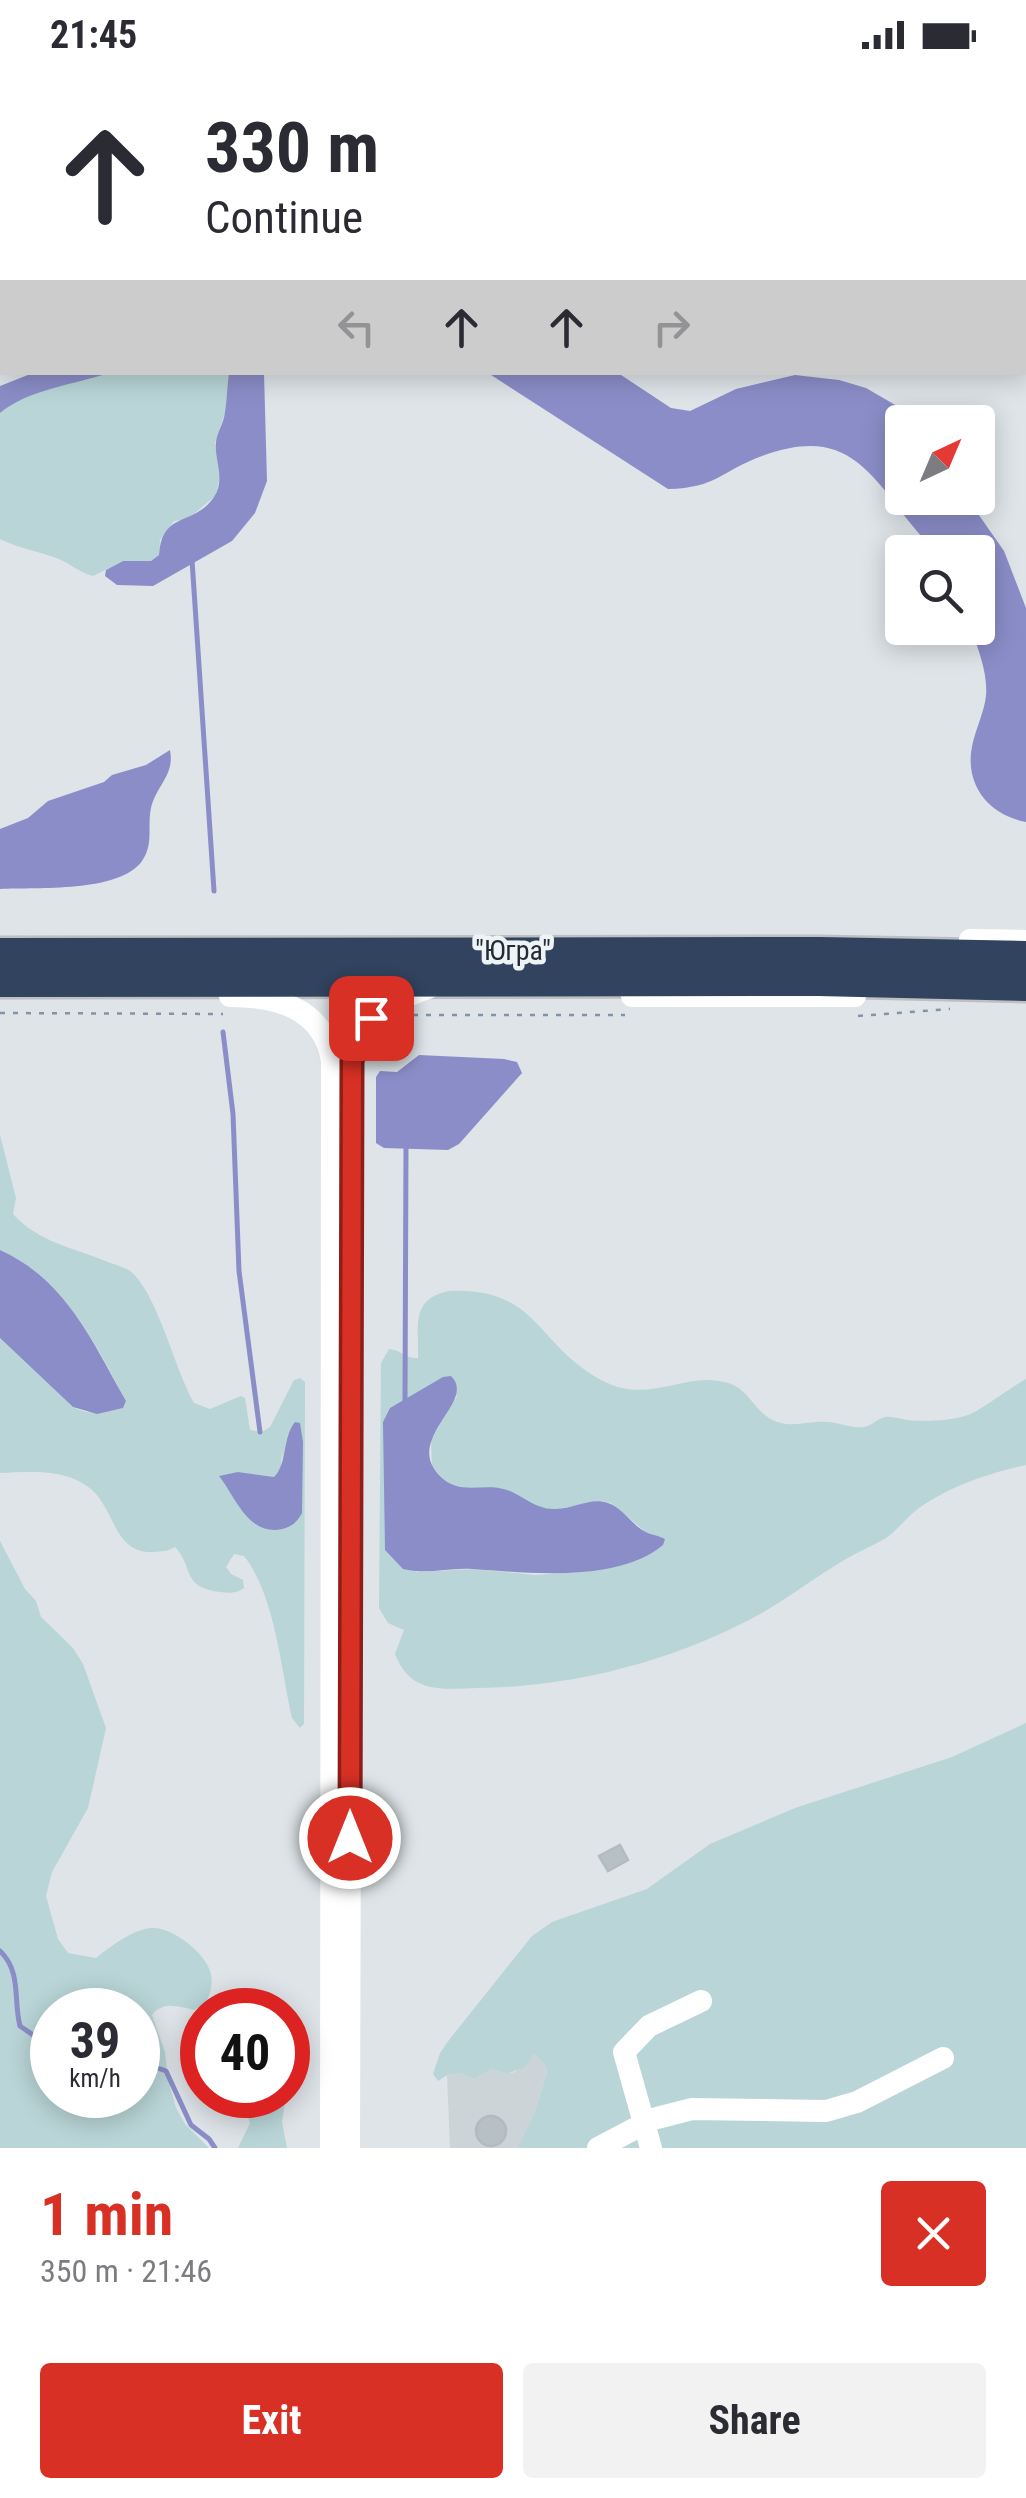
<!DOCTYPE html>
<meta charset="utf-8">
<style>
:root{--surface:#fff;--page:#f2f2f3;--text:#2b2b33;--muted:#7c7c81;--accent:#d93025}
body{margin:0;font-family:"Roboto Condensed",sans-serif;background:var(--page);color:var(--text);height:100vh;display:flex;flex-direction:column;font-size:38px;white-space:nowrap}
*{box-sizing:border-box;margin:0}
p{font-size:32px;color:var(--muted)}
.icon{flex:none;width:55px;height:55px;fill:none;stroke:currentColor;stroke-width:2;stroke-linecap:round;stroke-linejoin:round}
.map{position:relative;height:2078px;overflow:hidden}
.details{display:flex;flex-direction:column;background:var(--surface);flex:1}
.details>*{flex:none}
.banner{position:absolute;left:0px;top:0px;width:1028px;height:305px;box-shadow:0 5px 25px #0003;background:#fff;color:var(--text);overflow:hidden}
.needle{width:65px;rotate:44deg}
.tools{position:absolute;left:885px;top:335px;display:grid;gap:20px}
.tools a{display:grid;place-items:center;width:110px;height:110px;border-radius:10px;background:var(--surface);box-shadow:0 5px 25px #0003;font-size:50px}
.speed{position:absolute;left:30px;top:1918px;display:flex;gap:20px;font-size:50px;font-weight:700;text-align:center}
.speed>*{display:grid;place-content:center;width:130px;height:130px;border-radius:50%;background:var(--surface);box-shadow:0 5px 25px #0003;line-height:1}
.speed small{font-size:25px;font-weight:400}
.speed .limit{border:15px solid #d22;background:#fff;color:#111}
.pin{position:absolute;display:grid;place-items:center;width:85px;height:85px;color:#fff;margin:-42px;border-radius:20px;box-shadow:0 5px 15px #0006}
.me{position:absolute;width:110px;margin:-55px;rotate:0deg;stroke-linejoin:round;filter:drop-shadow(0 0 8px #0008)}
.turn{display:flex;align-items:center;gap:35px;height:210px;padding:0 40px;font-size:45px}
.turn .icon{width:130px;height:130px;stroke-width:2.5}
.turn b{display:block;font-size:70px;line-height:85px}
.lanes{display:flex;align-items:center;height:95px;padding:0 40px;background:#0003;justify-content:center;gap:50px;direction:ltr}
.lanes .off{opacity:.35}
.round{display:grid;place-items:center;flex:none;width:105px;height:105px;border-radius:10px;background:var(--page)}
.head{display:flex;align-items:center;justify-content:space-between;height:170px;padding:0 40px}
h1{font-size:60px;font-weight:700;line-height:75px;color:var(--accent)}
.cta{display:flex;gap:20px;margin-top:auto;padding:20px 40px}
.cta a{flex:1;height:115px;border-radius:10px;background:var(--accent);color:#fff;font-size:40px;font-weight:700;line-height:115px;text-align:center}
.cta a+a{background:var(--page);color:var(--text)}
.status{display:flex;justify-content:space-between;align-items:center;height:70px;padding:0 50px;background:var(--surface);direction:ltr}
.status svg{height:28px;fill:currentColor}
.map>svg:first-child{display:block}
</style>
<div class="status"><b>21:45</b><svg viewBox="0 0 49 12"><path d="M0 12V9h3v3zM5 12V6h3v6zM10 12V3h3v9zM15 12V0h3v12zM26 1h20v11H26zM47 4h2v5h-2z"/></svg></div>
<div class="map">
<svg width="1026" height="2078" viewBox="0 0 1026 2078">
<rect width="100%" height="100%" fill="#dee4e8"/>
<!-- built -->
<path fill="#cdd4d8" d="M534,1984L545,1995L547,2002L535,2042L517,2078H450L447,2005L460,2003L475,2009L491,1999L507,2004L515,2002Z"/>
<!-- green -->
<path fill="#b9d5d7" fill-rule="evenodd" d="M108,303H229L225,343L215,373L220,407L216,425L188,449L174,451L160,470L159,485L151,491H123L93,506C78,502 70,493 56,488C37,481 18,478 0,469V343C28,320 74,313 108,303Z
M0,1065L16,1128L13,1144C38,1172 74,1178 108,1192C115,1195 124,1197 130,1201C157,1222 175,1300 194,1333L210,1339L241,1326L245,1328L250,1360L262,1362L270,1357L294,1310L300,1308L305,1312L304,1654L300,1658L292,1648C281,1599 275,1525 244,1486L234,1484L226,1497L231,1504L243,1510L244,1518C235,1524 230,1523 220,1522C181,1517 194,1497 175,1477C167,1482 162,1481 153,1482C114,1484 115,1439 91,1419C65,1398 31,1402 0,1403V1268L73,1337C91,1347 104,1341 123,1338L126,1331C94,1270 65,1213 0,1180ZM282,1379L287,1458L236,1427L222,1410L238,1402L274,1407L281,1397Z
M449,1221C536,1218 534,1269 594,1306C648,1340 682,1299 728,1313C752,1320 754,1346 781,1353C795,1357 812,1350 826,1352C838,1352 853,1359 864,1357C871,1356 877,1349 885,1347C891,1346 900,1349 907,1350C926,1352 950,1351 968,1345C980,1341 1011,1317 1026,1309V1395C989,1403 944,1418 914,1442C905,1450 896,1461 886,1468C873,1476 859,1481 846,1489C817,1506 791,1526 762,1543C677,1590 575,1617 478,1618C440,1619 411,1624 395,1584L404,1560L388,1553L379,1538L381,1293L389,1279C401,1280 406,1289 418,1288C419,1256 410,1229 449,1221ZM433,1313L457,1326L431,1370L432,1396L441,1407L454,1417L509,1421L538,1437L553,1440L600,1431L611,1433L647,1463L639,1490L585,1502L535,1505L475,1499L416,1502L390,1338L422,1323Z
M0,1471L25,1519L36,1531L41,1547L73,1578L83,1594L106,1658L88,1738L52,1802L46,1826L58,1869L68,1883L96,1888C111,1876 132,1860 151,1858C172,1856 207,1884 211,1904C213,1915 210,1925 205,1934L194,1940C178,1936 163,1931 152,1945L165,1982L168,2010L176,2038L185,2054L209,2078H0ZM52,1940H138V2025H52Z
M1026,1653V2078H517L535,2042L547,2002L545,1995L534,1984L525,1997L507,2004L491,1999L475,2009L460,2003L447,2005L438,2011L433,2004L440,1983L449,1970L532,1866L552,1852L647,1819L710,1774L795,1738L952,1687Z
M240,2025H286L282,2052L287,2078H238L250,2053Z"/>
<!-- water -->
<path fill="#8b8dc8" d="M33,303V302L108,303C74,315 29,319 0,343V316Z
M229,303H264L267,411L255,443L232,471L153,516L117,515L105,506L106,500L123,491H151L159,485C162,440 194,457 214,427C226,409 214,390 216,372C217,362 224,353 225,342C227,329 227,316 229,303Z
M488,303H618L671,338L690,341L736,319L795,305L839,310L866,318L897,336L912,352H902V428H967L1004,481L1026,538V752C986,744 963,712 973,672C977,656 984,642 986,626C988,603 978,579 971,558H978V482H934C923,467 910,454 900,440C859,385 832,361 762,386C721,401 717,418 668,419Z
M170,680C175,705 156,716 151,738C147,756 154,774 142,791C119,823 37,817 0,819V759L28,748L48,731L104,712L112,705L146,695Z
M419,985L504,989L517,992L522,1003L459,1074L448,1080L384,1078L376,1073V1007L380,1001L397,1002Z
M0,1180C66,1210 92,1271 126,1331L123,1338L97,1344L73,1337L0,1268Z
M451,1306C478,1332 401,1369 441,1407C460,1426 484,1412 507,1420C524,1426 535,1440 556,1439C573,1439 591,1427 608,1433C623,1438 630,1453 644,1461C650,1465 658,1465 665,1469L663,1475C618,1513 528,1503 473,1499C449,1497 428,1505 403,1499L385,1480L383,1352L390,1338L443,1307Z
M295,1352L300,1353L303,1372L302,1443C296,1454 289,1459 276,1460C246,1461 235,1426 219,1406L238,1402L274,1407C288,1393 282,1368 295,1352Z"/>
<g fill="none" stroke-linecap="round" stroke-linejoin="round">
<!-- stream -->
<path stroke="#8b8dc8" stroke-width="5" d="M192,490L214,821
M223,962L233,1044L239,1201L260,1362
M405,1331L406,1074
M0,1881C22,1902 13,1930 20,1956L52,1978
M138,1991L166,2001L191,2055L209,2069L215,2078"/>
</g>
<!-- building -->
<path fill="#b7c0c5" stroke="#b2bbc1" stroke-width="2.5" d="M620,1775L628,1790L608,1801L599,1786Z
M476 2061a15 15 0 1 1 30 0a15 15 0 1 1-30 0Z"/>
<g fill="none" stroke-linecap="round" stroke-linejoin="round">
<!-- highway casing -->
<g stroke="#bdbfc3" stroke-width="35">
<path id="highway" d="M0,883L820,882L1026,886
M0,912L818,911L1026,916"/>
</g>
<!-- path -->
<path stroke="#8295a8" stroke-width="2.5" stroke-dasharray="5 8" stroke-linecap="butt" d="M0,943L223,944
M413,945H625
M858,946L950,939"/>
<!-- minor -->
<path stroke="#fff" stroke-width="22" d="M970,870L1026,871
M230,926C276,926 324,938 332,991L331,2078
M632,926H855
M349,2078L352,991C361,947 390,931 430,917
M598,2078L653,2049L692,2039L826,2041L857,2032L943,1988
M651,2078L624,1982L649,1956L701,1931"/>
<!-- highway -->
<use href="#highway" stroke="#31435e" stroke-width="30"/>
</g>
<g fill="none" stroke-linecap="round" stroke-linejoin="round">
<!-- route casing -->
<g stroke="#8d1f18" stroke-width="25">
<path id="route" d="M350,1768L352,991L358,970L371,948"/>
</g>
<!-- route -->
<use href="#route" stroke="#d93025" stroke-width="18"/>
</g>
<g text-anchor="middle" stroke-width="9" stroke-linejoin="round" paint-order="stroke">
<!-- street labels -->
<g font-size="28" fill="#222b36" stroke="#eef3f5">
<text x="513" y="890">"Югра"</text>
</g>
</g>
</svg>
<div class="tools">
<a><svg class="needle" viewBox="-14 -14 28 28"><path d="M0-13l5 13h-10z" fill="#e53935"/><path d="M0 13l5-13h-10z" fill="#7c7c81"/></svg></a>
<a><svg class="icon" aria-label="search" viewBox="0 0 24 24"><circle cx="10" cy="10" r="6"/><path d="M15 15l6 6"/></svg></a>
</div>
<div class="speed"><div>39<small>km/h</small></div><div class="limit">40</div></div>
<div class="pin" style="left:371px;top:948px;background:#d93025"><svg class="icon" aria-label="arrive" viewBox="0 0 24 24"><path d="M6 21V4h12l-3 4 3 4H6"/></svg></div>
<svg class="me" style="left:350px;top:1768px" viewBox="-20 -20 40 40"><circle r="17" fill="#d93025" stroke="#fff" stroke-width="3"/><path d="M0-11L8 9 0 5-8 9z" fill="#fff"/></svg>
<div class="banner">
<div class="turn"><svg class="icon" aria-label="ahead" viewBox="0 0 24 24"><path d="M12 20V5M6 11l6-6 6 6"/></svg><div><b>330 m</b>Continue</div></div>
<div class="lanes"><svg class="icon off" aria-label="left" viewBox="0 0 24 24"><path d="M17 20v-9H6M10 6l-5 5 5 5"/></svg><svg class="icon" aria-label="ahead" viewBox="0 0 24 24"><path d="M12 20V5M6 11l6-6 6 6"/></svg><svg class="icon" aria-label="ahead" viewBox="0 0 24 24"><path d="M12 20V5M6 11l6-6 6 6"/></svg><svg class="icon off" aria-label="right" viewBox="0 0 24 24"><path d="M7 20v-9h11M14 6l5 5-5 5"/></svg></div>
</div>
</div>
<section class="details">
<div class="head"><div><h1>1 min</h1><p>350 m · 21:46</p></div><a class="round" style="background:#d93025;color:#fff"><svg class="icon" aria-label="close" viewBox="0 0 24 24"><path d="M6 6l12 12M18 6L6 18"/></svg></a></div>
<div class="cta"><a>Exit</a><a>Share</a></div>
</section>
